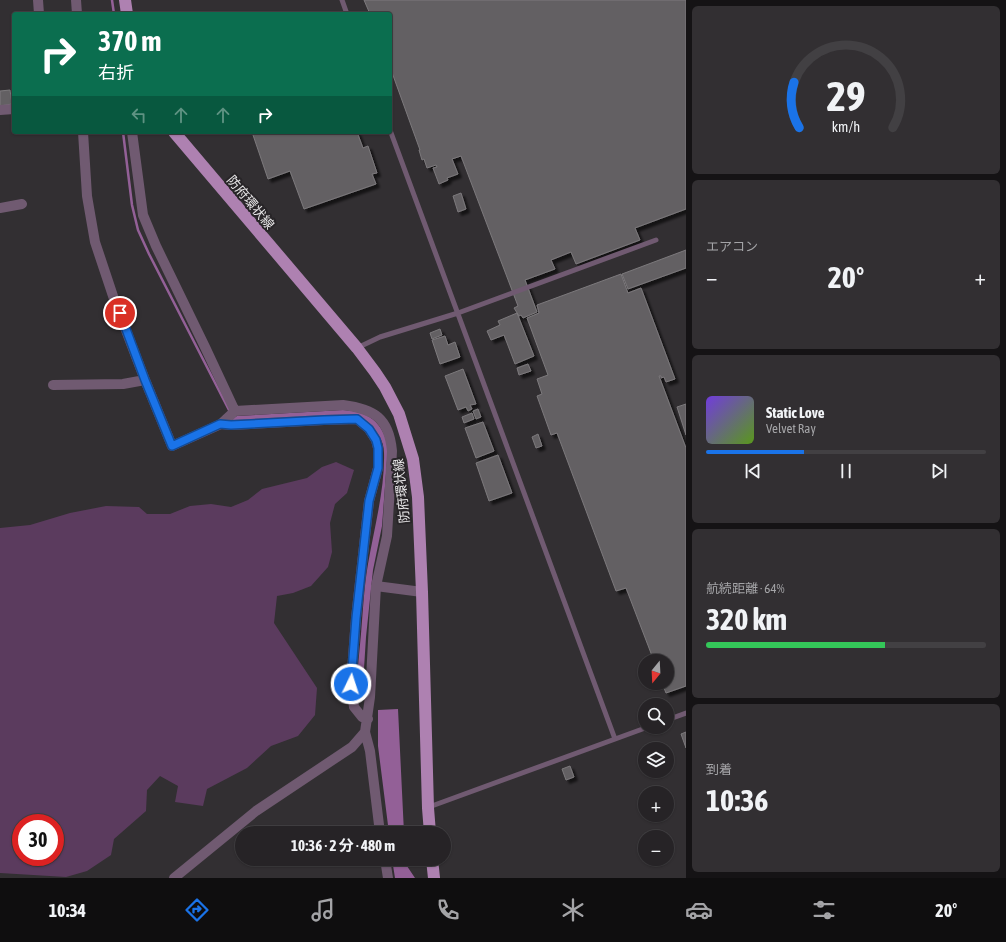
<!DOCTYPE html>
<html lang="ja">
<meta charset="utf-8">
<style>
:root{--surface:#262326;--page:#322f32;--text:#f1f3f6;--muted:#a4a4a7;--line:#424043;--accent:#1a73e8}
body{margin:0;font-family:"Asap Condensed","Noto Sans JP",sans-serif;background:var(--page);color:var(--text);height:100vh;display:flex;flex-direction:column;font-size:15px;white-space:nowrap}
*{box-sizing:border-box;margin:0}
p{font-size:13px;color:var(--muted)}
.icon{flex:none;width:22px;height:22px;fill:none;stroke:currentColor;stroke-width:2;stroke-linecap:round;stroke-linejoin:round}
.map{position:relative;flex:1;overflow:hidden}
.drawer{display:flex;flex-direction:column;gap:6px;padding:6px;background:#151315;width:320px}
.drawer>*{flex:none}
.top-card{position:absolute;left:12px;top:12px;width:380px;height:122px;border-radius:4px;box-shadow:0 1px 3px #0004,0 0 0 1px var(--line);background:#0b6e4f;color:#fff;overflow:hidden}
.needle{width:26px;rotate:198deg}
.tools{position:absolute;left:638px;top:654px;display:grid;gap:8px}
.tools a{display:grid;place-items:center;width:36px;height:36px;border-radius:50%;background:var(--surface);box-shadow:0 1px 3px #0004,0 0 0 1px var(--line);font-size:20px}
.speed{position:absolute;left:12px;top:814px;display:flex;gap:8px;font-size:20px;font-weight:700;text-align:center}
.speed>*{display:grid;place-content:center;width:52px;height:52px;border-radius:50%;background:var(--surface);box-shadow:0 1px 3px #0004,0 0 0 1px var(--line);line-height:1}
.speed .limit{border:6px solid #d22;background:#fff;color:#111}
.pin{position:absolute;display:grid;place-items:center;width:34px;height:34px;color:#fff;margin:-17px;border:2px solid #fff;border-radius:50%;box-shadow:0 1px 4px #0007}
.me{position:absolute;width:44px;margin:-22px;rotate:4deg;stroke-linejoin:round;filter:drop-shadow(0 0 3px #0008)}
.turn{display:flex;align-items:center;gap:14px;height:84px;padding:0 20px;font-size:18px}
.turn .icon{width:52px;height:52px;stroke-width:2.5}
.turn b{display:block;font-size:28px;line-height:34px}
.lanes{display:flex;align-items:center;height:38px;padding:0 20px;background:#0003;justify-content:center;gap:20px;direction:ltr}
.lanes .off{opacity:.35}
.big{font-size:30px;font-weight:700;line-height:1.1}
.drawer .tile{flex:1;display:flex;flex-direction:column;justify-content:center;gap:6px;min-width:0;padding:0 14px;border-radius:6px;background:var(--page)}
.drawer .dial{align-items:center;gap:0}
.dial svg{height:104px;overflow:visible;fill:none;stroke:var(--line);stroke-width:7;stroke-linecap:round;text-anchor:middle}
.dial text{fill:var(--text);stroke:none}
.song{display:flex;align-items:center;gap:12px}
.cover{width:48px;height:48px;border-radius:6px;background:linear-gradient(135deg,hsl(260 70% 55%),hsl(90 70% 35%))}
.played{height:4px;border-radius:2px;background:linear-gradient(90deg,var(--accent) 35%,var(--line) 35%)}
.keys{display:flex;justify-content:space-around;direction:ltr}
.heat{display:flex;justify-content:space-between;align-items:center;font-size:22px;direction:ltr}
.charge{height:6px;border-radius:3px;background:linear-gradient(90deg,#34c759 64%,var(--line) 0)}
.trip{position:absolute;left:235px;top:826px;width:216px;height:40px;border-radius:20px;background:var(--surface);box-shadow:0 1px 3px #0004,0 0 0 1px var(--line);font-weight:700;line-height:40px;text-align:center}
.tab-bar{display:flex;height:64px;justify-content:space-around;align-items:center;background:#0f0e0f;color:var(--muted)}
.tab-bar .icon{width:28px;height:28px}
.tab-bar .on{color:var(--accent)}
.tab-bar b{font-size:18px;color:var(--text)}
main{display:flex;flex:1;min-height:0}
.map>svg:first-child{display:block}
</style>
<main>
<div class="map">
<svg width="686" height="878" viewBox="0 0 686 878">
<defs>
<filter id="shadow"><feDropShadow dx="3.5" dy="3.5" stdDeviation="1" flood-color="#0009"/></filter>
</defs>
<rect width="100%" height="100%" fill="#322f32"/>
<path fill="#5b3b5e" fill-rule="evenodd" d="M336,462l18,8 -7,23 -12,11 -5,19 2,29 -4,15 -17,19 -18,7 -16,3 -3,27 43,65 -2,27 -17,21 -27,10 -24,22 -40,21 -4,17 -28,-4 3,-16 -18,-10 -13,14 -1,21 -32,28 -3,16 -24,16 -21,6 -66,-4v-345l30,-3 40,-12 36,-7 33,1 8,7h23l20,-8 21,-2 20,3 17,-7 14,-11 45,-11 15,-11zM21,823h34v34h-34z"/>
<path fill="#936097" d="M343,410c26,2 39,11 45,37l-6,79 -9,44 -7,67 -4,63 -5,1c-1,-22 2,-44 4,-67 2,-23 3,-47 7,-70 6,-35 17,-75 16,-111 0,-13 -7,-21 -15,-30l-135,-2 -2,-2 5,-3z
M398,709l6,124h-15l-11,-87v-36z
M392,859h13l2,7 8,12h-20z"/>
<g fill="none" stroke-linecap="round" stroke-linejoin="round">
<path stroke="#936097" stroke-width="2.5" d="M112,0l2,14
M123,132l9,73 6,25 11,24 81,158"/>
</g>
<path fill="#646164" stroke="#7c797c" filter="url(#shadow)" d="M364,0h322v209l-51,19 5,12 -64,24 -5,-12 -20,8 4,9 -30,11 12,32 -14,6 -2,-3 -2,1 -5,-8 4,-2 -57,-150 -9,3 6,15 -11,4 1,2 -9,4 -6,-16 4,-1 -1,-2 -9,3 -3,-9 -2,1 -3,-10h1l-30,-83v-53h-20z
M10,90l2,14 -12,2v-15z
M252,132h105l6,16 5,-2 9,27 -5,1 4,10 -72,25 -14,-38 -22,8z
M461,193l5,16 -8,3 -5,-16z
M686,250v18l-58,21 -6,-15z
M621,274l7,19 13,-5 34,91 -9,3 -2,-5 -3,1v-2h-2l27,72v238l-20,7 -4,-10h5v-22h-13l-28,-73 -10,3 -59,-158 -6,2 -14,-39 5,-2 -5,-15 11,-4 -21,-57 12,-5 -2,-8z
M517,313l17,43 -19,8 -11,-29 -13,5 -4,-9 13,-6 -2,-4z
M440,329l2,6 -10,4 -2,-6z
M445,336l3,9 7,-3 5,15 -20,7 -8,-24z
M528,364l3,7 -12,4 -2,-7z
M463,369l13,35 -6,1 2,4 -4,2 -2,-4 -8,3 -13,-34z
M686,404v31l-9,-28z
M478,409l3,8 -5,2 -3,-8z
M472,413l2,6 -10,4 -2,-6z
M483,422l11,29 -18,7 -11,-30z
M538,434l4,12 -6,2 -4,-11z
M498,455l14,38 -23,8 -13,-38z
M686,732v16l-5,-14z
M570,766l4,11 -8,3 -4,-11z"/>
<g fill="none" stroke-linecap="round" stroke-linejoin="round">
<path stroke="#705a71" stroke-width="5" d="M342,0l5,14
M390,130l225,609
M357,348l23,-11 78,-24 198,-73
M667,720l19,-7
M429,807l219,-80"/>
<path stroke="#705a71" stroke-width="10" d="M38,0l1,14
M76,0l1,14
M0,110l14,-1
M83,132l4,64 8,46 19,57 31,81 27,66 49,-22 14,-13 108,-6c31,4 46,13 49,46l-5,85 -11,50 -6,111 -5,35 -13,15 -96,64 -82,67
M132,132l11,83 13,31 49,101 30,64
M0,208l22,-4
M53,385l70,-1 22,-4
M221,424l10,1 93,-5 33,-1 12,10 7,11 2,8v20l-9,33 -13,117 -5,66 3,23 8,10 6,2
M376,586l46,6
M365,732l5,19 10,82
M385,859l3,19"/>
<path stroke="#ae81b1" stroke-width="12" d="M125,0l2,14
M174,132l183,216 18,24 10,15 14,27 14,45 5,38 4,95 6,216 2,25
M432,859l2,19"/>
</g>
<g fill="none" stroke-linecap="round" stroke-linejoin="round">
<defs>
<path id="route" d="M120,313l25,67 27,66 48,-22 11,1 93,-5 33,-1 12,10 7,11 2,8v20l-9,33 -13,117 -5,66"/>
</defs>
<use href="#route" stroke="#114b97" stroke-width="10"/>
<use href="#route" stroke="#1a73e8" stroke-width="7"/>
</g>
<g text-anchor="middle" stroke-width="4" stroke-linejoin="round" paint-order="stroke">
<g font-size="13" fill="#eae9ea" stroke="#282528">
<text transform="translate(251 202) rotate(50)" y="5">防府環状線</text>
<text transform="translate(401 491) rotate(-96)" y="5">防府環状線</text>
</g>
</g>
</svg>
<div class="tools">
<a><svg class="needle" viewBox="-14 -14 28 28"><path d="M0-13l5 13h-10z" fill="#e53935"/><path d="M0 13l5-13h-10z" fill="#a4a4a7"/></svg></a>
<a><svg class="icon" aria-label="search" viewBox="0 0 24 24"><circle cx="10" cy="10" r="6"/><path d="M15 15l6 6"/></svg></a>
<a><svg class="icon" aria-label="layers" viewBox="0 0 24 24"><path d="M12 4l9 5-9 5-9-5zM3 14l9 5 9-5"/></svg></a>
<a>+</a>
<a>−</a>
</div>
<div class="speed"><div class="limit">30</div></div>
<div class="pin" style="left:120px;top:313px;background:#d93025"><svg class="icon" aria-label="arrive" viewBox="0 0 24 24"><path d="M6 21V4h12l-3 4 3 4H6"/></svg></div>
<svg class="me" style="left:351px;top:684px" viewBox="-20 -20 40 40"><circle r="17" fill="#1a73e8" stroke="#fff" stroke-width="3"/><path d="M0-11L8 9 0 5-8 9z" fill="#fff"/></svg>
<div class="trip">10:36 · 2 分 · 480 m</div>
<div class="top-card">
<div class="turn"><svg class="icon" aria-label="right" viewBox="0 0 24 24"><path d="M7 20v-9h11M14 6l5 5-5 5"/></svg><div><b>370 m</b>右折</div></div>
<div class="lanes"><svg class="icon off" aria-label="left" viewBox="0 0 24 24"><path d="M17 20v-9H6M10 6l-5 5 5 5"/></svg><svg class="icon off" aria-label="ahead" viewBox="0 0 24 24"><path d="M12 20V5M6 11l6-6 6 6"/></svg><svg class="icon off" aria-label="ahead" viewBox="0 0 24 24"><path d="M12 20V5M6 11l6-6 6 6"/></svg><svg class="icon" aria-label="right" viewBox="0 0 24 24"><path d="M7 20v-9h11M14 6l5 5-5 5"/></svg></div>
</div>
</div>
<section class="drawer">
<div class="tile dial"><svg viewBox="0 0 100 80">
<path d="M14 69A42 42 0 1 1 86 69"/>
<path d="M14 69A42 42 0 0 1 10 34" stroke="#1a73e8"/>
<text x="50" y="56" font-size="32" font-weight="700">29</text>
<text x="50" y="72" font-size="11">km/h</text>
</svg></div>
<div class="tile"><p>エアコン</p>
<div class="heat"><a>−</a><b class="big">20°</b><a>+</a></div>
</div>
<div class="tile">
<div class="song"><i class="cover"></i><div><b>Static Love</b><p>Velvet Ray</p></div></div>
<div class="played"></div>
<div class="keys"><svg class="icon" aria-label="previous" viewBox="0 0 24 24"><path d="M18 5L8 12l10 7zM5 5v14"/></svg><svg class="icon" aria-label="pause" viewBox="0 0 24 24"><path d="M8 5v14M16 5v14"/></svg><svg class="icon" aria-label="next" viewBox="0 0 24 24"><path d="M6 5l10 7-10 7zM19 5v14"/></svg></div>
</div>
<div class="tile"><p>航続距離 · 64%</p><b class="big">320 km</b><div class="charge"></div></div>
<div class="tile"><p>到着</p><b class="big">10:36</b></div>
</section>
</main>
<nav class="tab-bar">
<b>10:34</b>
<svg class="icon on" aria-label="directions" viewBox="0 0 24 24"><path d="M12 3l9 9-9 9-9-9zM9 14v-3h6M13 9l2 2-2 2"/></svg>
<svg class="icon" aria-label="music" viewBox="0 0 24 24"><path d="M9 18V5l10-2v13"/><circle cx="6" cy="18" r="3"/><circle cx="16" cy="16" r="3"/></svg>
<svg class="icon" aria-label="phone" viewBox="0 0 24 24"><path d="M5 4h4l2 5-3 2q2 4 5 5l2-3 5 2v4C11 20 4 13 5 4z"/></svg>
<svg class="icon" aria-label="climate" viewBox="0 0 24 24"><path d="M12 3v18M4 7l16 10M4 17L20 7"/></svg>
<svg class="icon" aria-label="car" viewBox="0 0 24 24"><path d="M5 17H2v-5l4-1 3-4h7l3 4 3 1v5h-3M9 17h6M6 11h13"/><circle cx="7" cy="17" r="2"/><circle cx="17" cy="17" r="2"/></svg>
<svg class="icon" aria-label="filters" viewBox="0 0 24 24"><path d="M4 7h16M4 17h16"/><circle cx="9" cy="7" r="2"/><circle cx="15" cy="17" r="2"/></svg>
<b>20°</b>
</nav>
